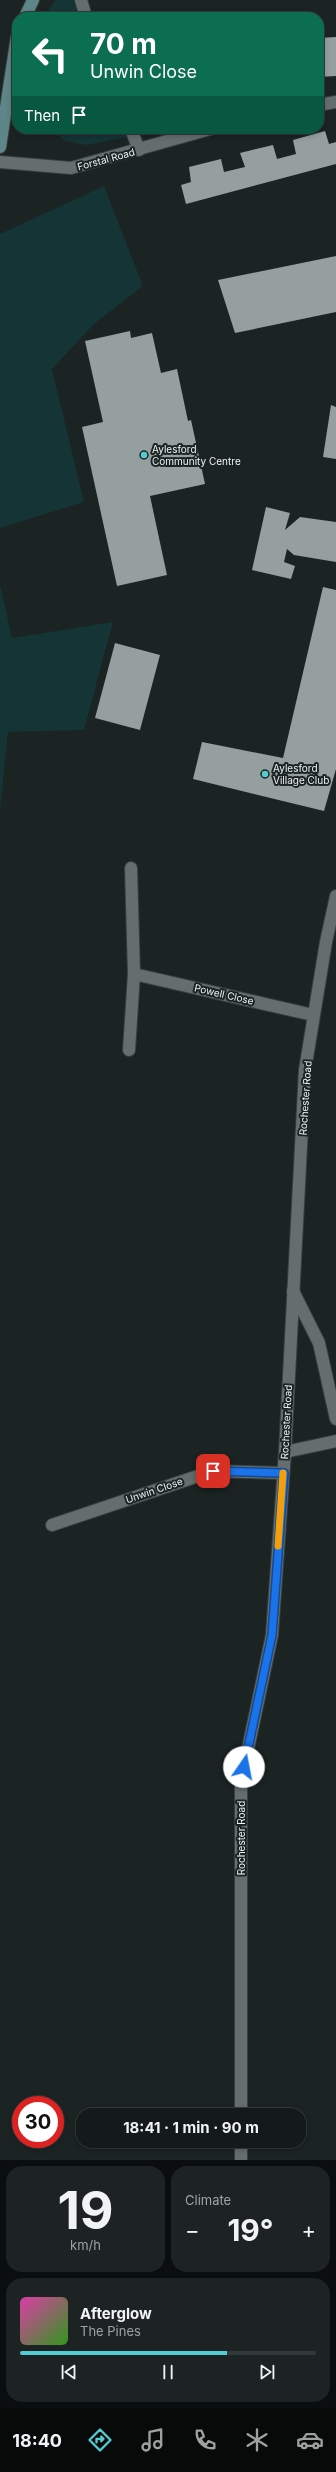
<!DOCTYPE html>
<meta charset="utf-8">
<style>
:root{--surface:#141a1a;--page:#1d2323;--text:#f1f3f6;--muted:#9da1a2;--line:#333839;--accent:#51ccd1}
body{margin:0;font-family:Inter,sans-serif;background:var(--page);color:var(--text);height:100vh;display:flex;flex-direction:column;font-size:15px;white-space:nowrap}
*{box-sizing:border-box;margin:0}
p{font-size:13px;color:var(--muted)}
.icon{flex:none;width:22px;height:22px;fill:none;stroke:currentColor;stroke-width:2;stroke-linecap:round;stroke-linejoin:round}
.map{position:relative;height:2160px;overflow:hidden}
.side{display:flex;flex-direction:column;gap:6px;padding:6px;background:#0b0e0e;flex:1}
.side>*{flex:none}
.hud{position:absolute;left:12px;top:12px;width:312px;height:122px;border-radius:16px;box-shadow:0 2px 6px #0003,0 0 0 1px var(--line);background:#0b6e4f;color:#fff;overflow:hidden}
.speed{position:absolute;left:12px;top:2096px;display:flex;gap:8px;font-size:20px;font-weight:700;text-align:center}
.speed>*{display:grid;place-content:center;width:52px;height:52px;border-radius:50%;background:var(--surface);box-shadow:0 2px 6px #0003,0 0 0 1px var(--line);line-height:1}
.speed .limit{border:6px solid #d22;background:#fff;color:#111}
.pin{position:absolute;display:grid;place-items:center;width:34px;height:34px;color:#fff;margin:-17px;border-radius:8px;box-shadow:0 2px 6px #0006}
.me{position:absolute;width:44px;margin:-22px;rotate:12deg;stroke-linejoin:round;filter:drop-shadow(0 0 3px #0008)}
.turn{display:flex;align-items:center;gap:14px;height:84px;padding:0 12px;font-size:18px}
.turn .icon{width:52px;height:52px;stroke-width:2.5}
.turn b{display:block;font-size:28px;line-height:34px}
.then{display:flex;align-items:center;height:38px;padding:0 12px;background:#0003;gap:8px;font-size:15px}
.big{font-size:30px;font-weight:700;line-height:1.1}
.side .tile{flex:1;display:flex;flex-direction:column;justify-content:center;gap:6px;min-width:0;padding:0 14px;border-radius:16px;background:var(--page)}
.side .dial{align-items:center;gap:0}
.dial b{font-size:52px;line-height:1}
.song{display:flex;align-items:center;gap:12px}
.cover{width:48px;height:48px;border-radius:6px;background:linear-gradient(135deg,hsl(320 70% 55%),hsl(110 70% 35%))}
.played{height:4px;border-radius:2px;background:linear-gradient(90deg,var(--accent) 70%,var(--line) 70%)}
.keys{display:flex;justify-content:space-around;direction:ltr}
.heat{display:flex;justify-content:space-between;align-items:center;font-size:22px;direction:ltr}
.side .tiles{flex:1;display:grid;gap:6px;grid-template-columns:1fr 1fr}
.tile:last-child{grid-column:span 2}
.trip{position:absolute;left:76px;top:2108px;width:230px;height:40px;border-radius:16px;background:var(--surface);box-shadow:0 2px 6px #0003,0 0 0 1px var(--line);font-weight:700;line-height:40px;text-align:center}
.tab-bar{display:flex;height:64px;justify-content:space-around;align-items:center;background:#080a0a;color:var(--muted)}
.tab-bar .icon{width:28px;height:28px}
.tab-bar .selected{color:var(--accent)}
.tab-bar b{font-size:18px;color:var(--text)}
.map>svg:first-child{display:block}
</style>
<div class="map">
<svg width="336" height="2160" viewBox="0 0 336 2160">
<rect width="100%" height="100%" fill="#1b2323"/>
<path fill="#143435" d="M55,0h26l5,17h-42z
M51,129h80l2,7 -47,9 -21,-4z
M104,186l39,100 -49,38 -42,45 32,133 -84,26v-294z
M0,584l12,54 101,-16 -29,108 -76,2 -8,80z"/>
<path fill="#959f9f" d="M336,37v39l-17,1v-39z
M325,131l4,13 7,-2v22l-150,40 -5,-19 10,-3 -2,-15 32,-8 3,13 21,-5 -5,-14 33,-8 4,14 19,-5 -3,-14z
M336,256v56l-101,21 -17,-53z
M130,331l1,7 21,-5 9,40 16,-4 11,52 3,-1 14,64 -55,12 17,79 -50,11 -35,-159 21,-5 -18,-81z
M331,405l5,2v52l-13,-2z
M266,507l24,6 -5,17 15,-13 36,5v40l-42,-7 -7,-6 -3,13 11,4 -4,13 -39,-9z
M323,587l13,3v179l-12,42 -131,-32 9,-37 81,16z
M115,643l45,12 -20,75 -45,-12z"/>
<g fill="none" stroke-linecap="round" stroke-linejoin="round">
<defs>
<path id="lane" d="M81,0l5,17
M131,129l8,21
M293,1291l26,52 17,76"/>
<path id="street" d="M319,105l17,-3
M0,162l71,6 139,-39
M131,868l3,106 179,41
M129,1050l5,-76
M285,1452l51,-11
M52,1525l161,-54 70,2
M241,2115v-333l31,-147 13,-183 20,-382 21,-128 10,-46
M241,2141v19"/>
<path id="secondary" d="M25,17l8,-17
M0,147l17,-111"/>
</defs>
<use href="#lane" stroke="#393f3f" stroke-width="14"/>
<use href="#street" stroke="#393f3f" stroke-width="14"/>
<use href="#secondary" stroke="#393f3f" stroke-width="14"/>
<use href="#lane" stroke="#656e6e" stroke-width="12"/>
<use href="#street" stroke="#656e6e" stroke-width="12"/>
<use href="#secondary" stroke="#5e8587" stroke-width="12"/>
</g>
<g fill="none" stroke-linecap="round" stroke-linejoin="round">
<defs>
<path id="route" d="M213,1471l71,2 -12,162 -28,132"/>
</defs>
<use href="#route" stroke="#114b97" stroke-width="10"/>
<use href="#route" stroke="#1a73e8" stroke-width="7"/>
<path stroke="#f59e0b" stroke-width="7" d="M278,1546l5,-73"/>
</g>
<g fill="#51ccd1" stroke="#1b2323" stroke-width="1.5">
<circle cx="144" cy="455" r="4"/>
<circle cx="265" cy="774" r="4"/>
</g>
<g text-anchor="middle" stroke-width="4" stroke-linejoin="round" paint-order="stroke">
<g font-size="10" fill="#eef3f3" stroke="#1b2323">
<text transform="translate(106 159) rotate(-15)" y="4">Forstal Road</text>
<text transform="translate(224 994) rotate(13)" y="4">Powell Close</text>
<text transform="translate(305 1098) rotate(-86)" y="4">Rochester Road</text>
<text transform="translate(286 1422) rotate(-87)" y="4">Rochester Road</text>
<text transform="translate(154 1490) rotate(-19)" y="4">Unwin Close</text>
<text transform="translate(241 1838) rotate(-90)" y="4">Rochester Road</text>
</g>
<g font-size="10" fill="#eef3f3" stroke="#1b2323" text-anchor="start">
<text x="152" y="453">Aylesford<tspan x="152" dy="12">Community Centre</tspan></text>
<text x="273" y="772">Aylesford<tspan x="273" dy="12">Village Club</tspan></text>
</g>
</g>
</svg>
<div class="speed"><div class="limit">30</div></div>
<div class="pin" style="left:213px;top:1471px;background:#d93025"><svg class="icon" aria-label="arrive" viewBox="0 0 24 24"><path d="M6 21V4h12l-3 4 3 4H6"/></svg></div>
<svg class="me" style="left:244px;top:1767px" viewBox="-20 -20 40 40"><circle r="19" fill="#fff"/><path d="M0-13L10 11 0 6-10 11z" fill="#1a73e8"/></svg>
<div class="trip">18:41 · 1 min · 90 m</div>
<div class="hud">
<div class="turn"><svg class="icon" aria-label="left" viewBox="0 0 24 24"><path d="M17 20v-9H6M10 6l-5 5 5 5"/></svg><div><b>70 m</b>Unwin Close</div></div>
<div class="then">Then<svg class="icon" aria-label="arrive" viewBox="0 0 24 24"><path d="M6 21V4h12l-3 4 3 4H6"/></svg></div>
</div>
</div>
<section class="side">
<div class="tiles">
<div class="tile dial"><b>19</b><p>km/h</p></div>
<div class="tile"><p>Climate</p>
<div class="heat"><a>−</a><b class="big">19°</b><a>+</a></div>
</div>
<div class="tile">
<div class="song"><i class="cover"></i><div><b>Afterglow</b><p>The Pines</p></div></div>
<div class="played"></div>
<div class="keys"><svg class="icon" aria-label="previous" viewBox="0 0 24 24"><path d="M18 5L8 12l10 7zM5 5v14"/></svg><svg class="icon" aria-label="pause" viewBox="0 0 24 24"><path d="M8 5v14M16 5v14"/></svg><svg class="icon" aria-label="next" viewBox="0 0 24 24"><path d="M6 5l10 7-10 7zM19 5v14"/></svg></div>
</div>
</div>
</section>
<nav class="tab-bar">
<b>18:40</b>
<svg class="icon selected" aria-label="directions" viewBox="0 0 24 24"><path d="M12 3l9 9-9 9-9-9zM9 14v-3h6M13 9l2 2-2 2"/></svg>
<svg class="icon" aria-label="music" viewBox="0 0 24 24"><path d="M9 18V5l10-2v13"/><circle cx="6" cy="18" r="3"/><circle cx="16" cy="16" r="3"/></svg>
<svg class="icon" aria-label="phone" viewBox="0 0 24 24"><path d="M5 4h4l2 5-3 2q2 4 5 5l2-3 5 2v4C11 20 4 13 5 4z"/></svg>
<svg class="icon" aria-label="climate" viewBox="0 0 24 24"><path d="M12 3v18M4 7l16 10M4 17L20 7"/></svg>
<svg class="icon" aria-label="car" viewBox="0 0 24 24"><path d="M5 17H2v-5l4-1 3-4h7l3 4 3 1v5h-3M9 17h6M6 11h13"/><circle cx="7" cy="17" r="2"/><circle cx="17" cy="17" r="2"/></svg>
</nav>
